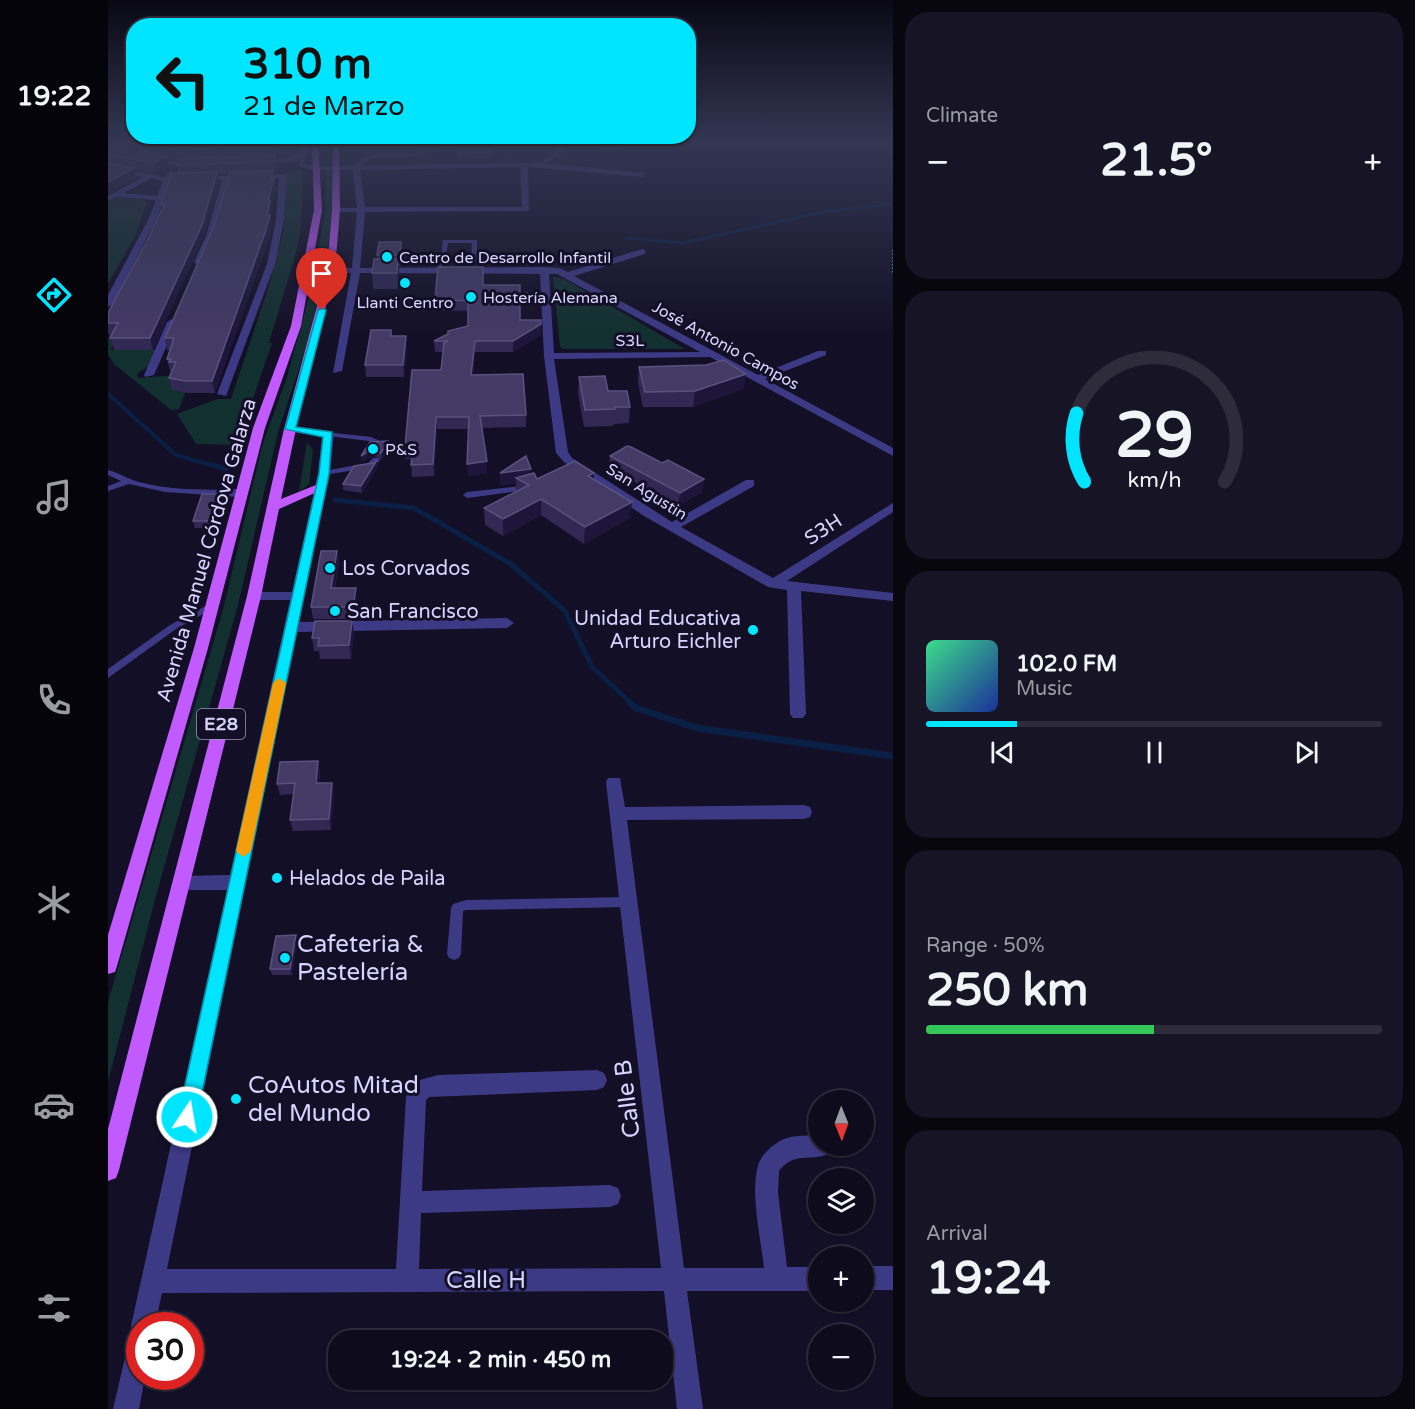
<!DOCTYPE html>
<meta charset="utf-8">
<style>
:root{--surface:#0e0b1c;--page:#171425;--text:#f1f3f6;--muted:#9b9ba3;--line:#2e2b3b;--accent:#00e5ff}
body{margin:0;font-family:"Varela Round",sans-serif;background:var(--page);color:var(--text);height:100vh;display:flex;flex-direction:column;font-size:22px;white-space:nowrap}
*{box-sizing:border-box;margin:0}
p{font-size:20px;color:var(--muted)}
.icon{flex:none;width:33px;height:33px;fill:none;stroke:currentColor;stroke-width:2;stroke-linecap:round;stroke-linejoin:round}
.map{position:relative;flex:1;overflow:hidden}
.panel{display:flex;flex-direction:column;gap:12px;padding:12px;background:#08060f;width:522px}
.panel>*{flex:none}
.banner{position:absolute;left:18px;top:18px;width:570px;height:126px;border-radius:24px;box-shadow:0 2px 4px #0004,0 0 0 2px var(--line);background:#00e5ff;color:#111;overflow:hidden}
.needle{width:39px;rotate:179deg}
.buttons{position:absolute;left:700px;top:1090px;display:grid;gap:12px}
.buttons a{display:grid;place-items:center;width:66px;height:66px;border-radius:50%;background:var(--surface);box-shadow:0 2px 4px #0004,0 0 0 2px var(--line);font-size:30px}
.speed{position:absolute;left:18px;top:1312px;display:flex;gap:12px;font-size:30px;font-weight:700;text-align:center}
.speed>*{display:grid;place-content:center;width:78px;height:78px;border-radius:50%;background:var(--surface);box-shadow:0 2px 4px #0004,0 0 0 2px var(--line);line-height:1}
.speed .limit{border:9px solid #d22;background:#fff;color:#111}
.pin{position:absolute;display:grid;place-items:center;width:51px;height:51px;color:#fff;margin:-62px -26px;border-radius:50% 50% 50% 0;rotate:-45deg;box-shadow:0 0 6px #0007}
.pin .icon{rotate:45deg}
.me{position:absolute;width:66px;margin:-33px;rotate:12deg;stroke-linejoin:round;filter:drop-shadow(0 0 4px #0008)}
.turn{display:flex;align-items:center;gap:21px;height:126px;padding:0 18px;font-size:27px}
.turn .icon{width:78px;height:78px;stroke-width:2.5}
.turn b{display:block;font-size:42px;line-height:51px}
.big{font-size:45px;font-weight:800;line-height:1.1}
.panel .widget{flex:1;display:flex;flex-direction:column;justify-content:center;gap:9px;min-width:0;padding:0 21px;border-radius:24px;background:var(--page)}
.panel .dial{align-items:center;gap:0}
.dial svg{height:156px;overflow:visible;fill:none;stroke:var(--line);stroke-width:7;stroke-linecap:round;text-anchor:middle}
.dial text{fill:var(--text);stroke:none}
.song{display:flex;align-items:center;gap:18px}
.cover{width:72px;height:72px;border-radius:9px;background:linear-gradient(135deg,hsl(150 70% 55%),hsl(230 70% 35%))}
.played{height:6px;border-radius:3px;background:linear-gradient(90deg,var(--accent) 20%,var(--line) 20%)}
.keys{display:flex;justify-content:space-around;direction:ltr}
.heat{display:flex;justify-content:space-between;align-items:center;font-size:33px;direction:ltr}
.charge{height:9px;border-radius:4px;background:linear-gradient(90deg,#34c759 50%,var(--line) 0)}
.trip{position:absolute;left:220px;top:1330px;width:345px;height:60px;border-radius:24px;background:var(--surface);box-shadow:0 2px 4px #0004,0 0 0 2px var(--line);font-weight:800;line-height:60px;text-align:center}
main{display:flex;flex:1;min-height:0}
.tab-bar{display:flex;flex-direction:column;width:108px;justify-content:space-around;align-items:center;background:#06040b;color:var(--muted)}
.tab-bar .icon{width:42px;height:42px}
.tab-bar .active{color:var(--accent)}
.tab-bar b{font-size:27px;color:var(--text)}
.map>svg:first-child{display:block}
</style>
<main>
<nav class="tab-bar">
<b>19:22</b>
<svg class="icon active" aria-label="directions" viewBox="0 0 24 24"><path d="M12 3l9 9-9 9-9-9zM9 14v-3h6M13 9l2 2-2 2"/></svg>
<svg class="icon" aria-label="music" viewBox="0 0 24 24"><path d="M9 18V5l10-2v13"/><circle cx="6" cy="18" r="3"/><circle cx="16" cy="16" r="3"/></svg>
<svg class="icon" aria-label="phone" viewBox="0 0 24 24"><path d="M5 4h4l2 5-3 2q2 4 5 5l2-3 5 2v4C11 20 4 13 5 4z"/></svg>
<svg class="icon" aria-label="climate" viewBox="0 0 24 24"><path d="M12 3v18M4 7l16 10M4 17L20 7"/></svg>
<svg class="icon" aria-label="car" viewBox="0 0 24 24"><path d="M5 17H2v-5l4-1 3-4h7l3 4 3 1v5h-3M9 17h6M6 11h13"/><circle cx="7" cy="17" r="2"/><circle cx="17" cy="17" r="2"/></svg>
<svg class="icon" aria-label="filters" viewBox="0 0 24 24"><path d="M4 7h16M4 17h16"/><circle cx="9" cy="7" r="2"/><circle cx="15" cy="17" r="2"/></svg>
</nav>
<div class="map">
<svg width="785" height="1409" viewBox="0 0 785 1409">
<rect width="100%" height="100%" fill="#130f26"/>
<path fill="#12302f" d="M217,169h9l-1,41 -8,58h-11l12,-58z
M195,171l-2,56 -5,26 -27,90h3l-35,102 -41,-1 -19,-30 40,-15h14l36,-107 17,-62 2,-58z
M8,198l24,1 7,3 -11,32 -28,50v-82z
M208,272h8l-15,67 -31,93 -40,173 -82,291 -48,186v-80l116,-396 38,-160 25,-69z
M445,276l13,4 119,69h-122l-3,-2z
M0,336l1,3 6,-1 -4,12h45l-6,15 -13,9 1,4 54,-4 -13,35 -8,1 -57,-46 -6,-10z
M199,442l6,8 -4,34 -10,8z"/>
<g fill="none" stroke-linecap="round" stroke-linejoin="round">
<path stroke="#0a1f44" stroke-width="3" d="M518,238l57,5 140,-31 70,-8"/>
<path stroke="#0a1f44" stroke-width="4" d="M0,394l68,61 42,12"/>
<path stroke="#0a1f44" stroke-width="5" d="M104,465l14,4
M227,500l79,8 97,56 54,47 27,56 40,37"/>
<path stroke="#0a1f44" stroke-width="7" d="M522,703l6,5 61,20 196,28"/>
<path stroke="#2fb8b0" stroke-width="2" stroke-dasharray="1.5 2" stroke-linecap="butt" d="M785,250v23
M408,293h17
M313,309h11l2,-11h6"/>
<path fill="#3d3a85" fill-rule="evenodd" d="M299,141h4l3,5 21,2c-22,18 -57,-2 -77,20l-5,-1c21,-24 51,-4 74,-18l-17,-1z
M484,141l14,6 31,-1 2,1 -34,3 -15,-6 -25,3 2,3 -28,17 -2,-3 24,-15 -5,-2 -122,-1 -2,-1 2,-1 138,1z
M335,240h34v21l-3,2 -3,-2 1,-18h-24l-4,26 -5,1z
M217,432l46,5 11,5 -4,2 -9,-3 -41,-5h-3z
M265,458h6l1,2 -6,7 -50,8 -4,-2 4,-2 44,-8z
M0,470c11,3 20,9 31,12 28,8 58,7 86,8l4,3 -4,3 -60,-4 -36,-8 -21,7v-5l13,-5 -13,-6z
M422,485h3v4l-66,9 -4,-3 4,-3z
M105,602l5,3 -2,2 -40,22 -68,49v-9l62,-44z
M521,897l4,1 2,4 -2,4 -4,1 -163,3 -3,1 -2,43 -2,4 -5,2 -5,-2 -2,-4 4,-46 2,-4 13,-4z"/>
<path fill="#3d3a85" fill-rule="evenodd" d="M195,141h6l-3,15 -3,2 3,6 10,2 223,-3 106,10 -3,4 -114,-10 1,44 -164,1 -5,56 184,-1 15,1 9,4 74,-23 3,1v4l-71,22 184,99 60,-24h8v4l-61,24 128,69v8l-183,-99 -156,2 14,93 4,6 100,64 74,-42h8v6l-73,41 92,51 120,-75v9l-106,69 106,12v8l-92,-10 5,123 -3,4h-10l-3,-4 -3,-124 -19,-3 -124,-71 -80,-54 -8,-9 -12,-97 -4,-82 -180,-1 -18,98 -9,2 18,-100h-43l-4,-3 4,-3 44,1 5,-56h-21l-4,-2 4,-2h21l-4,-38h-37l-16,-3 -1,-5 -42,1 -4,-2 38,-3 -3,-4h11zM412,167l2,40h-157l-5,-37zM441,274h8l143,78 -146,1z
M139,152l-3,4 -48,2 -4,-2 4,-2z
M42,156l27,6 20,-1 4,2 -24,3 -30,-6z
M0,166l57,11 5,-7 4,2 -2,5 111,-3 4,2 -3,44 -9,44 -49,132 -9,-2 50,-130 9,-44 3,-42 -49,2c-5,18 -17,76 -32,85l-4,-3 12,-26 16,-56 -52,1 -14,39 -43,84 -5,3v-12l40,-75 8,-20 -39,-3 -9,4v-5l35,-19 -35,-7zM43,178l12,3 -6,15 -33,-3z
M64,319l5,3 -23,53 -9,2 -1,-2 23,-53z
M182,426l38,5 6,3 -4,39 -31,149 208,-4 7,5 -7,5 -210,4 -130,637h229l10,-172 10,-16 22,-6 159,-5 7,3 3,7 -3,7 -7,3 -168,7 -3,3 -4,91 188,-6 8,3 3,8 -3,8 -8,3 -189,6 -2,56 242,-1 -55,-486 2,-4h12l5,29 179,-2 6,2 2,5 -2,5 -6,2 -177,1 57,448h80c-3,-29 -14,-74 -6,-102 3,-12 17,-24 29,-28 9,-3 22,-2 32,-3v11h13l-3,8c-21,8 -34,-3 -50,17l-1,22 9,74h32v24h-132l16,118h-26l-13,-118 -502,2 -7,33h-15v51h5l-6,32h-26l15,-64 3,-9 4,-1 -4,-9 96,-436h-45l-6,-2 -3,-5 3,-5 6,-2 48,-1 60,-275h-36l-7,-4 7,-4h38l26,-119 4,-36 -36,-6 -2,-2z
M117,489h16l6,4 -6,4 -20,-1 -2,-3z
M756,1266h29v24h-29z"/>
<path fill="#c25bff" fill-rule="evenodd" d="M204,141h6l4,69 -21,116 -36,102 -57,220 -91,318 -2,6 -7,2v-39l86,-287 59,-220 38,-102 23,-116z
M225,141h6l1,69 -5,59 -39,160 -15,70 35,-14 4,-1 6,4 -47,21 -18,87 -142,574 -3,8 -8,3v-52l139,-533 37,-167 43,-160 5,-59z"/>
</g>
<path fill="#312854" d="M1,141h109l-4,17 11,-1 -2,-9 56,-7 -2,15h-2l1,10 -1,6h-2l3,16 -5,18 1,6 -2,6 2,7 -4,16 -53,152h-27l-16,-3 -3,-12 2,-7h-1l-3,-12 4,-9h-4l-2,-12 49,-112 16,-53 -13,1 2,8 -15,53 -51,115h-39l-4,-12 2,-3h-3l-1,-3v-19l40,-74 14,-31 -1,-4 17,-31 -2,-8 2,-5 -11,-3 2,10 -13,6 -22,-4 2,9 -28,15v-50l2,1z
M349,141h34v1h-34z
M350,144h33l1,13 -33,2z
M294,252l-2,14h-1v9l-1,14h-25l-1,-16 5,-14v-4z
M375,285l37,35 21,15 -28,17h-38l-2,23 53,40v12l-44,1 5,33v12l-19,3 1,-47h-32l-3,47 -22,1 -1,-18h-6v-12l36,-77 2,-18h-8l-1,-11 34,-15v-15l-33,-1v-11z
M284,336l15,12 -3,29h-38l-1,-12z
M531,367l107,7 -3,15 -50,18h-50l-5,-24z
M471,377l29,14 22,16 -1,16 -15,1 -1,2 -29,1 -6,-34z
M280,441l1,7 -7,11 -9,-3 -12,6v-6z
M502,456l52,7 42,16 -2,13 -24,14 -69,-38z
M269,460l1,6 -16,27 -19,-3v-6z
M392,473l31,1 6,5 57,-6v6l36,39 -46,26 -43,-29 -38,21 -18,-11 -1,-17 32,-16v-9l-16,2z
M112,500l-8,28h-17l-2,-7z
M229,551l2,11 -4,26 22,12 -2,19h-42l-2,-12z
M244,621l2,13 -3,25h-31l-1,-8h-5l-2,-13z
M210,761l2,11 -1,11 15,11 -3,36 -38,1 -3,-11 3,-26 -13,1 -3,-11z
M189,941l-5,34h-20l-2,-6z"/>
<path fill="#1d163a" d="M106,141h4l-5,17 -1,-9z
M168,141h3l-2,15 -1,-9z
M167,156l1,10 -1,6 -1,-10z
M59,157l2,10 -13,6 -3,-10z
M26,168l2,10 -28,15v-11z
M165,171l3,17 -5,18 1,6 -2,6 2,7 -4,16 -53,152 -3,-12 55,-166z
M109,172l2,10 -15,53 -51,115 -3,-12z
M293,242l1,10 -2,14v-11z
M290,259l1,16 -1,14 -1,-16z
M433,324v11l-28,17v-11z
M298,336l1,12 -3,29 -1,-12z
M367,341v11l-3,34 -1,-11z
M638,374l-3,15 -50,18 2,-16z
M328,417l1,12 -3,47 -1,-12z
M280,441l1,7 -7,11 -1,-6z
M264,449l1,7 -12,6v-6z
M269,460l1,6 -16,27 -1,-7z
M379,461v12l-19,3 -1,-12z
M423,469v13l-15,-4v5l-16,2v-12z
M486,473l-1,16 -5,-13z
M596,479l-2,13 -24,14 2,-13z
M110,494l2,6 -8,28 -2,-7z
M433,499v16l-38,21v-17z
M524,502l-2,16 -46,26 1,-17z
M229,551l2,11 -6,38 -2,-12z
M248,588l1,12 -2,19 -2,-12z
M244,621l2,13 -3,25 -2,-14z
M210,761l2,11 -2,22 -2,-11z
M224,783l2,11 -3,36 -2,-11z
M188,935l1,6 -5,34 -2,-6z"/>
<path fill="#433a66" stroke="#5a527e" stroke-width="1.5" d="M27,141h79l-2,8 -37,1z
M116,141h52v6l-53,1z
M0,143l59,14 -14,6 -45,-8z
M350,144h33l1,8 -33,2z
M167,156l-1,6 -98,3 3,-7z
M0,163l26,5 -26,14z
M165,171l-2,8 3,-1 -6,23h2l-3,14h3l-4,15 -54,151h-27l-16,-3 7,-16h-7l2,-3h-4l7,-21h-9l49,-112 16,-54z
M109,172l-15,53 -52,113h-40l8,-15h-10v-10l40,-74 16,-35h-3l11,-31z
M271,242h22l-1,13h-23z
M266,259h24l-1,14h-25z
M330,267h45v18h37v35h21v4l-28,17h-38l-4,34 52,-1 3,41 -46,1 7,45 -20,3 2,-47h-33l-3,47 -22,1 2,-18h-8l7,-77h29l3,-27 4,-2h-14l14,-7v-3l20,-5v-25l-33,-2z
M263,330h20v6h15l-3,29h-38z
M616,360l22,14 -51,17 -50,1 -6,-25 67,-2z
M497,376l3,15h19l3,16h-15v2l-30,1 -6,-33z
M280,441l-7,12 -9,-4 -11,7 9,-14z
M519,446l4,1 31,16 6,-3 36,19 -24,14 -70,-37z
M418,456l5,13 -31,4z
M269,460l-16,26 -18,-2 11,-18 20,-3z
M467,461l19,12 -6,3 44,26 -47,25 -44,-28 -38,20 -19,-11 45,-23 -13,-7 18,-5 3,6z
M94,494h16l-8,27h-17z
M213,551h16l-6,37h25l-3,19h-42z
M207,621h37l-3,24 -31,1 1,-8h-7z
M210,761l-2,22h16l-3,36 -39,1 5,-37 -18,1 3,-22z
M188,935l-6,34h-20l6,-33z"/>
<linearGradient id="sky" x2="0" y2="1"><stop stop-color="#0a0815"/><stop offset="0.42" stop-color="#333752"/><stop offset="1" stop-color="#333752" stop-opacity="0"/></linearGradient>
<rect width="785" height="338" fill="url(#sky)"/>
<path fill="#00e5ff" stroke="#0095a6" stroke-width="1.5" d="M214,308l4,2 -30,117 36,5 -3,42 -132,643 -3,7 -7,3 -7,-3 -2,-7 141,-643 4,-37 -38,-8 33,-119z"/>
<path fill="#f59e0b" d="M171,678l7,5 -35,168 -8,6 -7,-6 37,-168z"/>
<g fill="#00e5ff" stroke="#130f26" stroke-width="2">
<circle cx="279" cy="257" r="6"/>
<circle cx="297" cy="283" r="6"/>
<circle cx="363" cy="297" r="6"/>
<circle cx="265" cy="449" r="6"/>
<circle cx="222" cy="568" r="6"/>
<circle cx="227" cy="611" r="6"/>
<circle cx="645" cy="630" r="6"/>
<circle cx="169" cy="878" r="6"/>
<circle cx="177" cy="958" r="6"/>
<circle cx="128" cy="1099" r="6"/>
</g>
<g text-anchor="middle" stroke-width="6" stroke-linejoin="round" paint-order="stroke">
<g font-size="16" fill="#d9d4ff" stroke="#130f26" text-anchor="start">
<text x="291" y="263">Centro de Desarrollo Infantil</text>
<text x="375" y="303">Hostería Alemana</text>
<text x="297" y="308" text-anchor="middle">Llanti Centro</text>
<text x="277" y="455">P&amp;S</text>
</g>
<g font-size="16" fill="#d9d4ff" stroke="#130f26">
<text x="522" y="346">S3L</text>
<text transform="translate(618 345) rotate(29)" y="6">José Antonio Campos</text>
<text transform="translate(539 491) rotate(32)" y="6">San Agustin</text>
</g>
<rect fill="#130f26" stroke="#9e99be" stroke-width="1.5" x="89" y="709" width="48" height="30" rx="4.5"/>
<g font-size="18" font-weight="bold" fill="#d9d4ff">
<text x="113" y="730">E28</text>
</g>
<g font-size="20" fill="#d9d4ff" stroke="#130f26">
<text transform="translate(715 529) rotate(-33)" y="7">S3H</text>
<text transform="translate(98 550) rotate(-74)" y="7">Avenida Manuel Córdova Galarza</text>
</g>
<g font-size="20" fill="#d9d4ff" stroke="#130f26" text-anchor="start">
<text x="234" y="575">Los Corvados</text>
<text x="239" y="618">San Francisco</text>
<text x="633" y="625" text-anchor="end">Unidad Educativa<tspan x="633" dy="23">Arturo Eichler</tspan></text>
<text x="181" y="885">Helados de Paila</text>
</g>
<g font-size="24" fill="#d9d4ff" stroke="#130f26" text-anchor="start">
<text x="189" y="952">Cafeteria &amp;<tspan x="189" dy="28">Pastelería</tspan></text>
<text x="140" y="1093">CoAutos Mitad<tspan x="140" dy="28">del Mundo</tspan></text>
</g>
<g font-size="24" fill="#d9d4ff" stroke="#130f26">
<text transform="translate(519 1099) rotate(-97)" y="8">Calle B</text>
<text x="378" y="1288">Calle H</text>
</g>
</g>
</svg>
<div class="buttons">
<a><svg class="needle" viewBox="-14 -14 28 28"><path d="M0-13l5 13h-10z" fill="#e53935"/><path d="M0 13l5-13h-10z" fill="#9b9ba3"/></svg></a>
<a><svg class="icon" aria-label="layers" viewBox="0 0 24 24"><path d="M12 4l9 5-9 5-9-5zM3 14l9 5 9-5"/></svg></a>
<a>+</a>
<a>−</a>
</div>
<div class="speed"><div class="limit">30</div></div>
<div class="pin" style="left:214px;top:310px;background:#d93025"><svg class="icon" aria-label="arrive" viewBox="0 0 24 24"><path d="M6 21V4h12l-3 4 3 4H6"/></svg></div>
<svg class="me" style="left:79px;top:1117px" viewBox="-20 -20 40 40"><circle r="17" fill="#00e5ff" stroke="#fff" stroke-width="3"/><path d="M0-11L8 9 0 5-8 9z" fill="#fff"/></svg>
<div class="trip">19:24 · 2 min · 450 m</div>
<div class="banner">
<div class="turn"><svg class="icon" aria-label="left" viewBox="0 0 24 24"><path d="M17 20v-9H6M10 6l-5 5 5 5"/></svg><div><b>310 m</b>21 de Marzo</div></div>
</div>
</div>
<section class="panel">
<div class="widget"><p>Climate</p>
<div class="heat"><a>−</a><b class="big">21.5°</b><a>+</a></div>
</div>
<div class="widget dial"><svg viewBox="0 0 100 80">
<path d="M14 69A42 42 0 1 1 86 69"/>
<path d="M14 69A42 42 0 0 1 10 34" stroke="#00e5ff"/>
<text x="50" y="56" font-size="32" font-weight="700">29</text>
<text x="50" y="72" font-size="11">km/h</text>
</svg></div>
<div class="widget">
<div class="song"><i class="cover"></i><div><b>102.0 FM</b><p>Music</p></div></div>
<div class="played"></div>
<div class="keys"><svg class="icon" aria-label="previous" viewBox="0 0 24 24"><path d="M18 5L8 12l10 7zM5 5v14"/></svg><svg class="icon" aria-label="pause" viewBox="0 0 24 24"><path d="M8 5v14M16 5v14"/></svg><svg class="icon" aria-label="next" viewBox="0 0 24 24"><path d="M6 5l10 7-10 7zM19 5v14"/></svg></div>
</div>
<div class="widget"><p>Range · 50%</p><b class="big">250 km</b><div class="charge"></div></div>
<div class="widget"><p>Arrival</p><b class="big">19:24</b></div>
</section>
</main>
